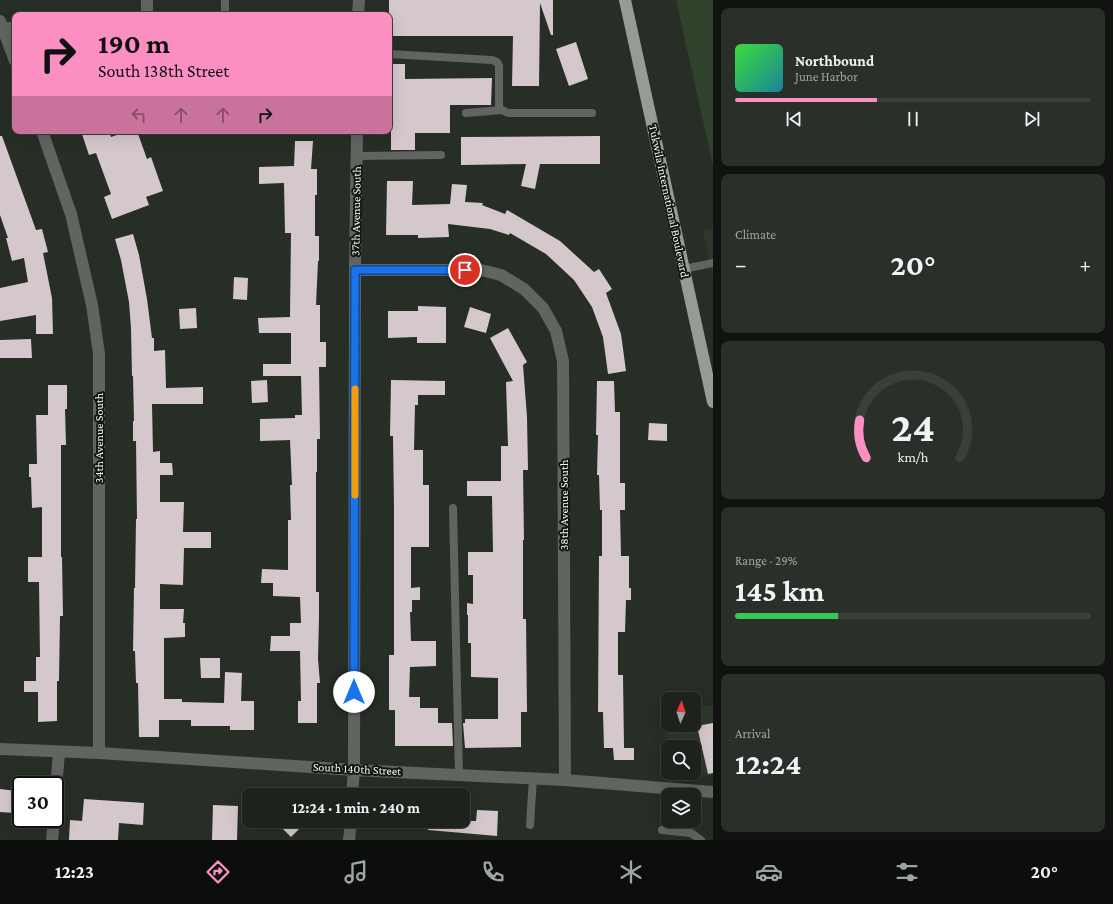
<!DOCTYPE html>
<meta charset="utf-8">
<style>
:root{--surface:#1d221c;--page:#2a2f29;--text:#f1f3f6;--muted:#a0a4a3;--line:#3b3f3b;--accent:#fc8fc2}
body{margin:0;font-family:"Crimson Pro",serif;background:var(--page);color:var(--text);height:100vh;display:flex;flex-direction:column;font-size:15px;white-space:nowrap}
*{box-sizing:border-box;margin:0}
p{font-size:13px;color:var(--muted)}
.icon{flex:none;width:22px;height:22px;fill:none;stroke:currentColor;stroke-width:2;stroke-linecap:round;stroke-linejoin:round}
.map{position:relative;flex:1;overflow:hidden}
.panel{display:flex;flex-direction:column;gap:8px;padding:8px;background:#10130f;width:400px}
.panel>*{flex:none}
.hud{position:absolute;left:12px;top:12px;width:380px;height:122px;border-radius:8px;box-shadow:0 4px 16px #0002,0 0 0 1px var(--line);background:#fc8fc2;color:#111;overflow:hidden}
.needle{width:26px;rotate:3deg}
.buttons{position:absolute;left:661px;top:692px;display:grid;gap:8px}
.buttons a{display:grid;place-items:center;width:40px;height:40px;border-radius:8px;background:var(--surface);box-shadow:0 4px 16px #0002,0 0 0 1px var(--line);font-size:20px}
.speed{position:absolute;left:12px;top:776px;display:flex;gap:8px;font-size:20px;font-weight:700;text-align:center}
.speed>*{display:grid;place-content:center;width:52px;height:52px;border-radius:50%;background:var(--surface);box-shadow:0 4px 16px #0002,0 0 0 1px var(--line);line-height:1}
.speed .limit{border:2px solid #111;border-radius:6px;background:#fff;color:#111}
.pin{position:absolute;display:grid;place-items:center;width:34px;height:34px;color:#fff;margin:-17px;border:2px solid #fff;border-radius:50%;box-shadow:0 1px 4px #0007}
.me{position:absolute;width:44px;margin:-22px;rotate:0deg;stroke-linejoin:round;filter:drop-shadow(0 0 3px #0008)}
.turn{display:flex;align-items:center;gap:14px;height:84px;padding:0 20px;font-size:18px}
.turn .icon{width:52px;height:52px;stroke-width:2.5}
.turn b{display:block;font-size:28px;line-height:34px}
.lanes{display:flex;align-items:center;height:38px;padding:0 20px;background:#0003;justify-content:center;gap:20px;direction:ltr}
.lanes .off{opacity:.35}
.big{font-size:30px;font-weight:700;line-height:1.1}
.panel .card{flex:1;display:flex;flex-direction:column;justify-content:center;gap:6px;min-width:0;padding:0 14px;border-radius:8px;background:var(--page)}
.panel .dial{align-items:center;gap:0}
.dial svg{height:104px;overflow:visible;fill:none;stroke:var(--line);stroke-width:7;stroke-linecap:round;text-anchor:middle}
.dial text{fill:var(--text);stroke:none}
.song{display:flex;align-items:center;gap:12px}
.cover{width:48px;height:48px;border-radius:6px;background:linear-gradient(135deg,hsl(120 70% 55%),hsl(190 70% 35%))}
.played{height:4px;border-radius:2px;background:linear-gradient(90deg,var(--accent) 40%,var(--line) 40%)}
.keys{display:flex;justify-content:space-around;direction:ltr}
.heat{display:flex;justify-content:space-between;align-items:center;font-size:22px;direction:ltr}
.charge{height:6px;border-radius:3px;background:linear-gradient(90deg,#34c759 29%,var(--line) 0)}
.trip{position:absolute;left:242px;top:788px;width:228px;height:40px;border-radius:8px;background:var(--surface);box-shadow:0 4px 16px #0002,0 0 0 1px var(--line);font-weight:700;line-height:40px;text-align:center}
.tab-bar{display:flex;height:64px;justify-content:space-around;align-items:center;background:#0c0e0b;color:var(--muted)}
.tab-bar .icon{width:28px;height:28px}
.tab-bar .current{color:var(--accent)}
.tab-bar b{font-size:18px;color:var(--text)}
main{display:flex;flex:1;min-height:0}
.map>svg:first-child{display:block}
</style>
<main>
<div class="map">
<svg width="713" height="840" viewBox="0 0 713 840">
<rect width="100%" height="100%" fill="#272e26"/>
<path fill="#2e382b" d="M713,229v47l-10,-45z
M666,705h2v20h26v-19h19v70l-44,-3h25v-26h-26v26l-5,-1z"/>
<path fill="#30422c" d="M676,0h37v166z"/>
<path fill="#d5c8cd" d="M389,0h164v35h-2l-11,-32 -1,83h-27l1,-50h-124z
M576,42l12,37 -19,7 -13,-37z
M389,64h16v15l87,-1 -1,27h-41v28h-35v17h-24v-46h-2z
M81,131h28l2,6 17,-6h9l10,28 4,-2 12,34 -17,6 3,8 -37,14 -8,-22 7,-3 -15,-41 -7,2z
M0,136h2l34,94 6,-1 6,23 -5,1 9,45 1,36h-17v-19l-36,6v-33l28,-6 -4,-24 -12,3 -6,-23h2l-8,-23z
M600,136v28h-60l-5,25 -14,-3 5,-22 -65,1v-28z
M295,141h18l-2,28h6v26h-2v41h4v25h-1l-2,44h4v37h6v25h-7l1,72h-3v33h-1v120h3v25l-1,42 2,24h-3v40h-19v-22h3l-1,-50h-30l1,-15h19v-13h11l-1,-26 -27,-1v-13h-12l1,-14 26,1v-50h3l-1,-35h2l-2,-45 -30,1v-22l35,-1v-3h7l-1,-39h-38v-12h28v-31h-32l-1,-15 32,-1 1,-84h-6l-1,-50 -25,1v-17l35,-1z
M387,181h26l-1,24 38,-1 2,-20 15,1 -2,17 18,1 -1,2 23,9 2,-4 53,31 34,31 5,-3 13,20 -6,4 15,41 5,37 -18,3 -5,-37 -11,-30 -18,-27 -28,-26 -36,-21 -1,2 -19,-6 -42,-5 1,13 -31,1v-3h-32z
M133,234l6,21 8,44 5,39h2v13l11,-1 1,38 37,-1v17h-51l1,48 7,-1v12h12l1,12h-13v27h24l-1,30h28v16h-27l-1,37 -23,-1v25h24l-1,14h2v14l-21,1v61h18v3l42,1 1,-31 17,1 -1,28h13v29h-24v-4h-39v-6h-32v17h-20l-1,-54h-2l-1,-32h-2l1,-63h1l1,-69h1l-1,-78h-3v-20h1l-1,-45h-1l-1,-48 -2,-26 -8,-42 -6,-21z
M234,277l14,1 -1,22 -14,-1z
M418,306l28,1v36h-29v-6l-29,1v-27h30z
M470,307l21,7 -5,19 -22,-6z
M196,308l1,20 -17,1 -1,-20z
M508,328l19,34 -4,3 4,52 1,53h-5l1,70h-1v79h3l1,93h-6v35l-56,1 -2,-25h2v-4h33v-41l-27,-1v-34h-3v-28h-1v-12l6,1v-29h-5v-23h25l-1,-56h-25v-15h34v-35h7l-2,-64 7,-1 -23,-43z
M31,339l1,19h-32v-18z
M267,380l1,22 -16,1 -1,-22z
M391,380l54,1v14h-27v10h-3l-1,45h9v35h6v62h-18v41l9,-1v13h-8v12h-2l1,29h25v25l-26,1 -1,30h11v11h18v15h14l1,23h-58v-36h-6v-55h5v-147l-1,-72h-3z
M597,381h17l1,31h5v71h5v27h-5l1,46h8v32h2v12h-5l-1,32h-7v43h5l1,73h-20l-1,-36h-5l1,-156h3v-46h-2l-1,-35h-2l1,-40h-2z
M48,385h19v24h-2l1,36h-5v112h1l1,59h-3l-1,65h-2v40l-19,1v-30h-14v-11h12v-24h4l-1,-75h-11v-25h14v-50l-10,1 -1,-31h-2v-13h8l-1,-49h12z
M649,423l18,1v17l-19,-1z
M200,658h20v20h-19z
M713,723v50l-5,1 -11,-48z
M613,748h21v12h-20z
M0,789l16,2 -2,22 -14,-1z
M84,799l60,4 -1,22 -24,-2 -1,17h-49l1,-20 12,1z
M213,805l25,1 -1,34h-25z
M477,810l21,1 -1,25 -69,-6 1,-9h47z
M275,821h32l-16,16z"/>
<g fill="none" stroke-linecap="round" stroke-linejoin="round">
<path stroke="#616460" stroke-width="8" d="M225,15v-15
M389,54l103,6 5,2 2,4v41l3,3 6,3h84
M466,113l36,-3
M357,156l84,-1
M684,269l29,-6
M453,508l6,267
M530,825l3,-47
M662,830l29,3 10,7"/>
<path stroke="#616460" stroke-width="12" d="M147,15v-15
M358,15l1,-15
M0,21l15,40
M0,28h15
M42,131l29,83 21,91 7,49v399
M355,270h126l20,5 23,14 19,19 13,23 7,30 2,419
M0,749l99,4 255,17 211,10 148,12
M352,795l2,-25 1,-500 2,-139
M55,802l4,-50
M52,840l2,-21
M349,840l2,-19"/>
<path stroke="#959c94" stroke-width="12" d="M625,0l88,402"/>
</g>
<g fill="none" stroke-linecap="round" stroke-linejoin="round">
<defs>
<path id="route" d="M354,692l1,-422h110"/>
</defs>
<use href="#route" stroke="#114b97" stroke-width="10"/>
<use href="#route" stroke="#1a73e8" stroke-width="7"/>
<path stroke="#f59e0b" stroke-width="7" d="M355,495v-106"/>
</g>
<g text-anchor="middle" stroke-width="4" stroke-linejoin="round" paint-order="stroke">
<g font-size="12" fill="#f1f5f0" stroke="#121511">
<text transform="translate(669 201) rotate(78)" y="4">Tukwila International Boulevard</text>
<text transform="translate(356 211) rotate(-89)" y="4">37th Avenue South</text>
<text transform="translate(99 438) rotate(-90)" y="4">34th Avenue South</text>
<text transform="translate(564 505) rotate(-90)" y="4">38th Avenue South</text>
<text transform="translate(357 769) rotate(3)" y="4">South 140th Street</text>
</g>
</g>
</svg>
<div class="buttons">
<a><svg class="needle" viewBox="-14 -14 28 28"><path d="M0-13l5 13h-10z" fill="#e53935"/><path d="M0 13l5-13h-10z" fill="#a0a4a3"/></svg></a>
<a><svg class="icon" aria-label="search" viewBox="0 0 24 24"><circle cx="10" cy="10" r="6"/><path d="M15 15l6 6"/></svg></a>
<a><svg class="icon" aria-label="layers" viewBox="0 0 24 24"><path d="M12 4l9 5-9 5-9-5zM3 14l9 5 9-5"/></svg></a>
</div>
<div class="speed"><div class="limit">30</div></div>
<div class="pin" style="left:465px;top:270px;background:#d93025"><svg class="icon" aria-label="arrive" viewBox="0 0 24 24"><path d="M6 21V4h12l-3 4 3 4H6"/></svg></div>
<svg class="me" style="left:354px;top:692px" viewBox="-20 -20 40 40"><circle r="19" fill="#fff"/><path d="M0-13L10 11 0 6-10 11z" fill="#1a73e8"/></svg>
<div class="trip">12:24 · 1 min · 240 m</div>
<div class="hud">
<div class="turn"><svg class="icon" aria-label="right" viewBox="0 0 24 24"><path d="M7 20v-9h11M14 6l5 5-5 5"/></svg><div><b>190 m</b>South 138th Street</div></div>
<div class="lanes"><svg class="icon off" aria-label="left" viewBox="0 0 24 24"><path d="M17 20v-9H6M10 6l-5 5 5 5"/></svg><svg class="icon off" aria-label="ahead" viewBox="0 0 24 24"><path d="M12 20V5M6 11l6-6 6 6"/></svg><svg class="icon off" aria-label="ahead" viewBox="0 0 24 24"><path d="M12 20V5M6 11l6-6 6 6"/></svg><svg class="icon" aria-label="right" viewBox="0 0 24 24"><path d="M7 20v-9h11M14 6l5 5-5 5"/></svg></div>
</div>
</div>
<section class="panel">
<div class="card">
<div class="song"><i class="cover"></i><div><b>Northbound</b><p>June Harbor</p></div></div>
<div class="played"></div>
<div class="keys"><svg class="icon" aria-label="previous" viewBox="0 0 24 24"><path d="M18 5L8 12l10 7zM5 5v14"/></svg><svg class="icon" aria-label="pause" viewBox="0 0 24 24"><path d="M8 5v14M16 5v14"/></svg><svg class="icon" aria-label="next" viewBox="0 0 24 24"><path d="M6 5l10 7-10 7zM19 5v14"/></svg></div>
</div>
<div class="card"><p>Climate</p>
<div class="heat"><a>−</a><b class="big">20°</b><a>+</a></div>
</div>
<div class="card dial"><svg viewBox="0 0 100 80">
<path d="M14 69A42 42 0 1 1 86 69"/>
<path d="M14 69A42 42 0 0 1 9 40" stroke="#fc8fc2"/>
<text x="50" y="56" font-size="32" font-weight="700">24</text>
<text x="50" y="72" font-size="11">km/h</text>
</svg></div>
<div class="card"><p>Range · 29%</p><b class="big">145 km</b><div class="charge"></div></div>
<div class="card"><p>Arrival</p><b class="big">12:24</b></div>
</section>
</main>
<nav class="tab-bar">
<b>12:23</b>
<svg class="icon current" aria-label="directions" viewBox="0 0 24 24"><path d="M12 3l9 9-9 9-9-9zM9 14v-3h6M13 9l2 2-2 2"/></svg>
<svg class="icon" aria-label="music" viewBox="0 0 24 24"><path d="M9 18V5l10-2v13"/><circle cx="6" cy="18" r="3"/><circle cx="16" cy="16" r="3"/></svg>
<svg class="icon" aria-label="phone" viewBox="0 0 24 24"><path d="M5 4h4l2 5-3 2q2 4 5 5l2-3 5 2v4C11 20 4 13 5 4z"/></svg>
<svg class="icon" aria-label="climate" viewBox="0 0 24 24"><path d="M12 3v18M4 7l16 10M4 17L20 7"/></svg>
<svg class="icon" aria-label="car" viewBox="0 0 24 24"><path d="M5 17H2v-5l4-1 3-4h7l3 4 3 1v5h-3M9 17h6M6 11h13"/><circle cx="7" cy="17" r="2"/><circle cx="17" cy="17" r="2"/></svg>
<svg class="icon" aria-label="filters" viewBox="0 0 24 24"><path d="M4 7h16M4 17h16"/><circle cx="9" cy="7" r="2"/><circle cx="15" cy="17" r="2"/></svg>
<b>20°</b>
</nav>
